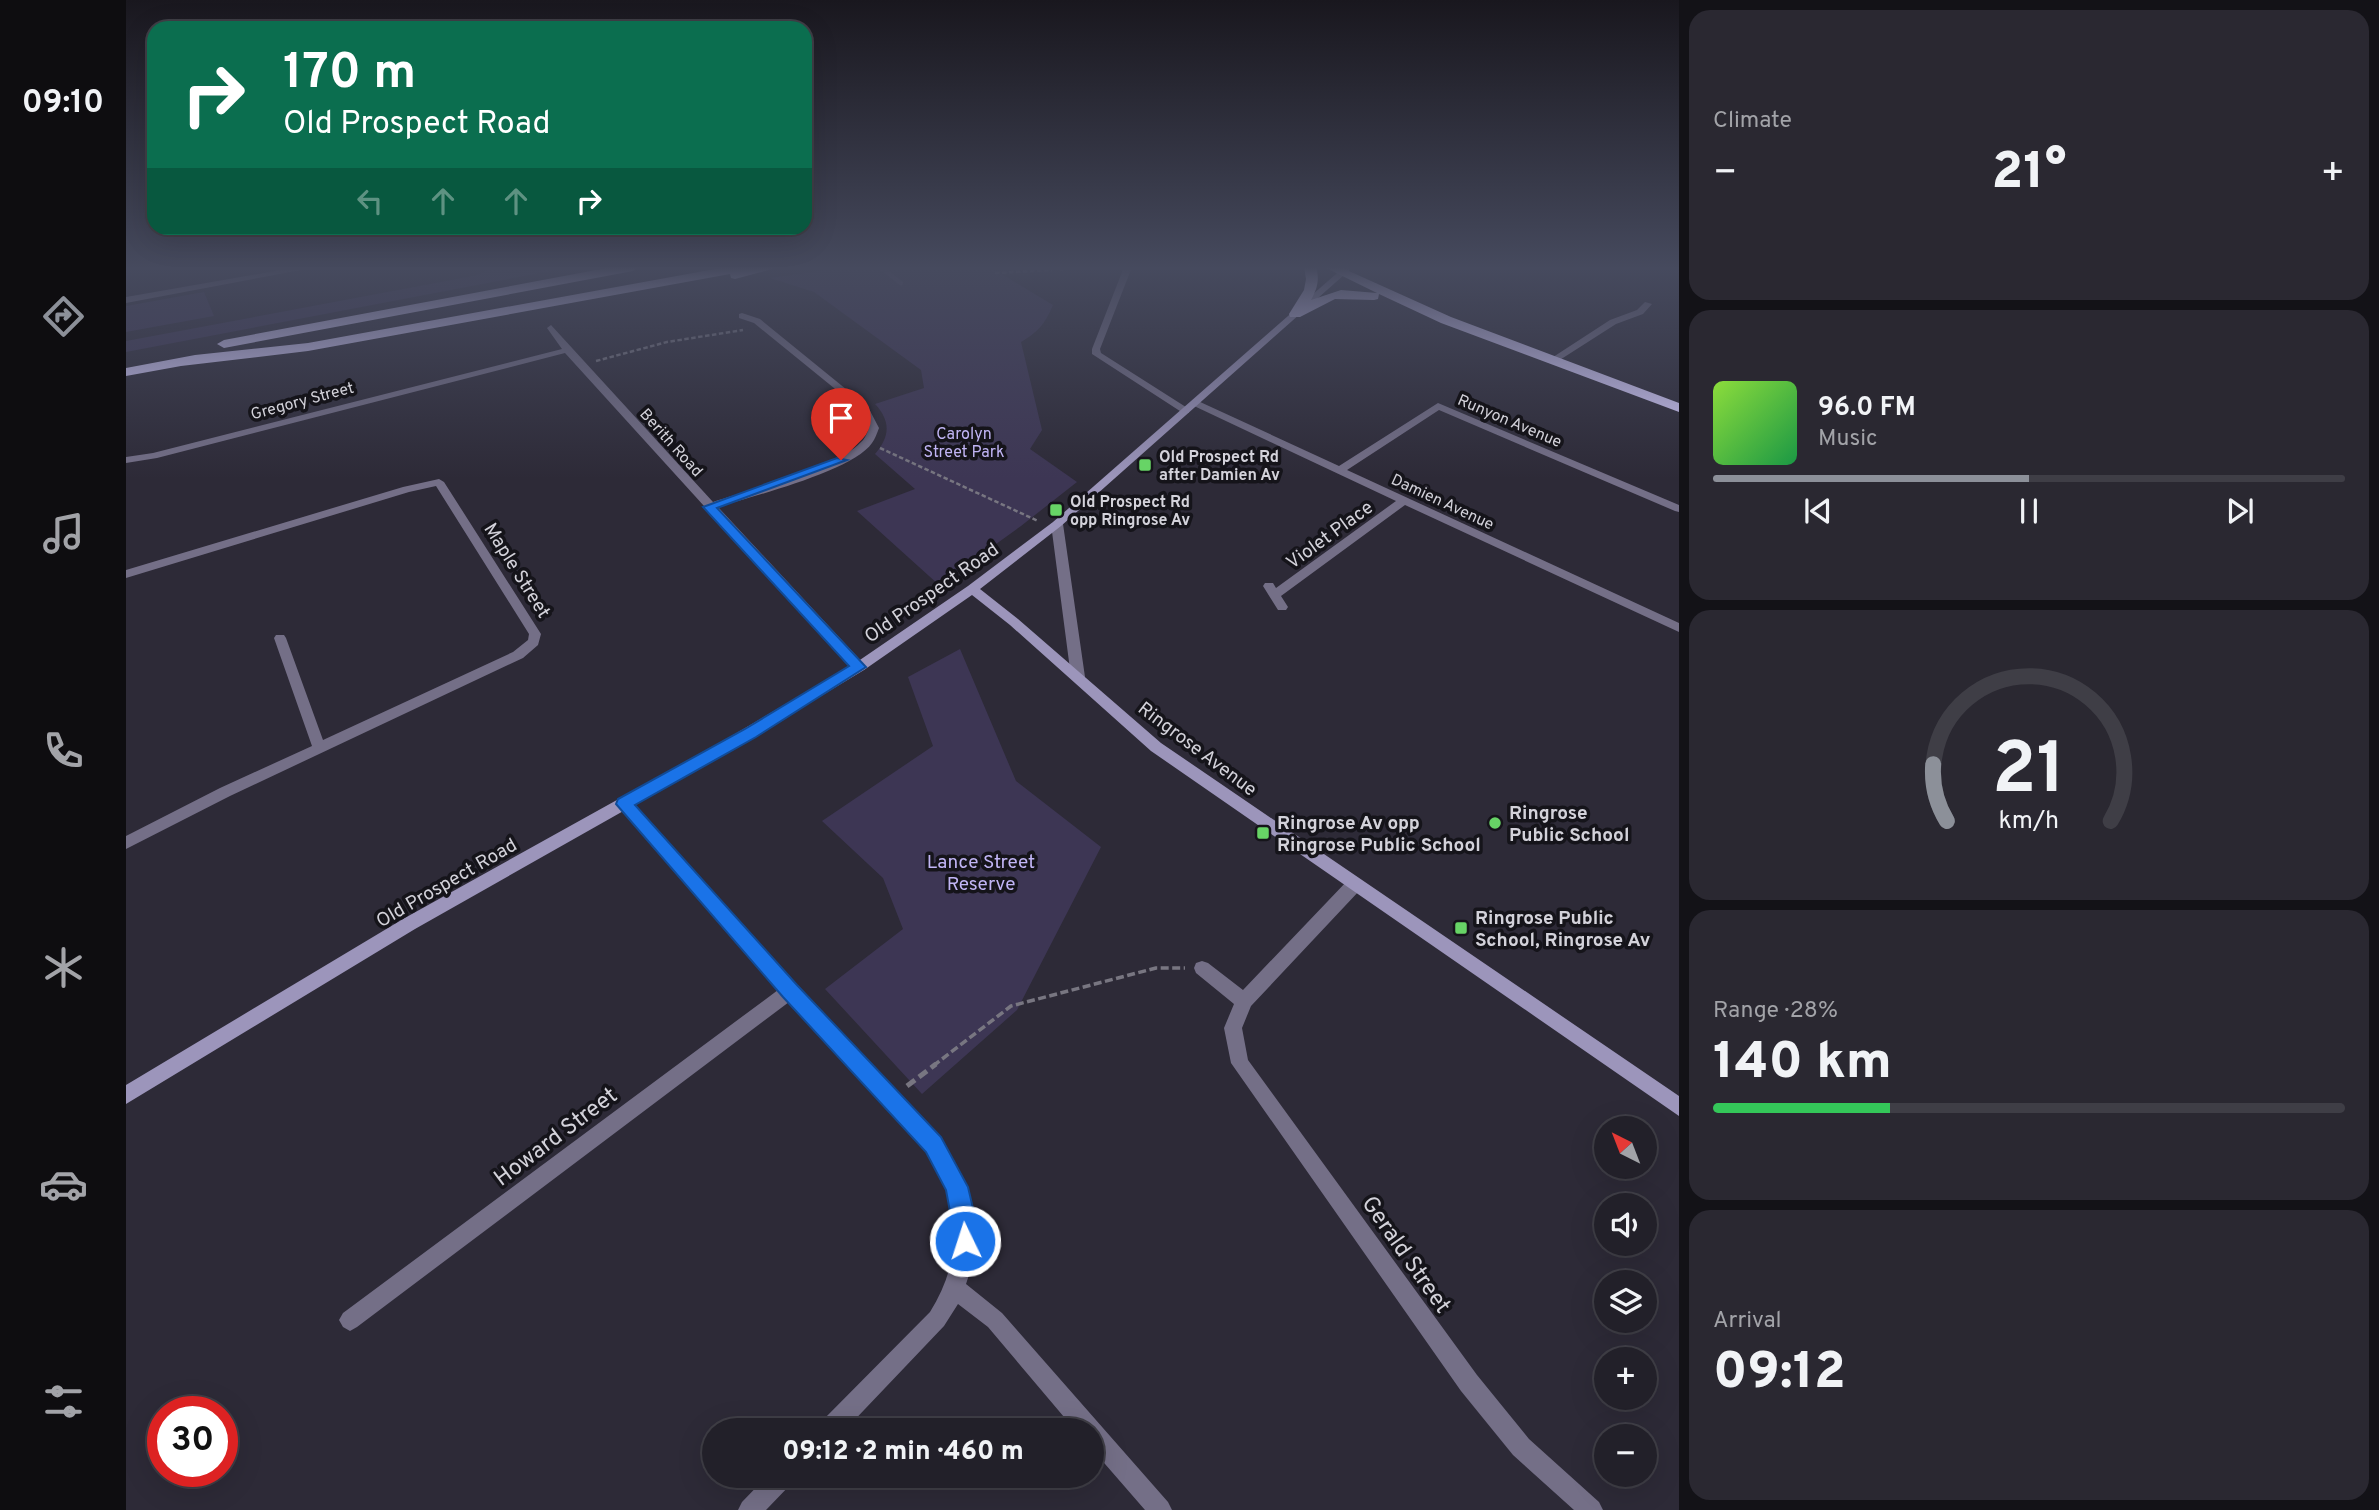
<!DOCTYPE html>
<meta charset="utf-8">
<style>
:root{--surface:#222029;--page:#2a2831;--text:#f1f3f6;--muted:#a2a3a8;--line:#3f3e46;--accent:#8c9099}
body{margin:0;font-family:Overpass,sans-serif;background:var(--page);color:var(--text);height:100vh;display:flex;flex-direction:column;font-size:26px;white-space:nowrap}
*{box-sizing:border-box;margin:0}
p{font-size:23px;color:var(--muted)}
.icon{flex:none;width:38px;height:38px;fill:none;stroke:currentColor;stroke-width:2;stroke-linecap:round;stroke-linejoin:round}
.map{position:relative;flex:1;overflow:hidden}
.side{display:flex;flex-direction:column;gap:10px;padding:10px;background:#131217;width:700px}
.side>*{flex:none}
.hud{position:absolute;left:21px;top:21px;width:665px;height:214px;border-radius:21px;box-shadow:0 7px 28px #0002,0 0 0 2px var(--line);background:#0b6e4f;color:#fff;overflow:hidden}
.needle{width:46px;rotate:318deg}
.fabs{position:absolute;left:1468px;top:1116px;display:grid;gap:14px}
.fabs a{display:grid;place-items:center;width:63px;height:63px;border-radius:50%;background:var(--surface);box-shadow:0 7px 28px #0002,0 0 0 2px var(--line);font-size:35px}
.speed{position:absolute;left:21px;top:1396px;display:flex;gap:14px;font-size:35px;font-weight:700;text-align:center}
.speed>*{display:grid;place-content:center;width:91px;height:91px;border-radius:50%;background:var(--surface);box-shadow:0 7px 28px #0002,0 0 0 2px var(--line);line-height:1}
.speed .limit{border:10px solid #d22;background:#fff;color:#111}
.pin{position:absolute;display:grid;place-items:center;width:60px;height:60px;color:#fff;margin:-72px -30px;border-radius:50% 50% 50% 0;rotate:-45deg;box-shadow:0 0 7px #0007}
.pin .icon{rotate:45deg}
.me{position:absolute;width:77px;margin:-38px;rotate:356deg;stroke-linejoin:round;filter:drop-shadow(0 0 5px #0008)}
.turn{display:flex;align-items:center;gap:24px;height:147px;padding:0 21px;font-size:32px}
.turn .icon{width:91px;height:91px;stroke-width:2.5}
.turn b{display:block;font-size:49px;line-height:60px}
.lanes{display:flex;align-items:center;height:66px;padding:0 21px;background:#0003;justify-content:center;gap:35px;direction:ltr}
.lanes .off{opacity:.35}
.big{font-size:52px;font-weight:800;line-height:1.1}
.side .tile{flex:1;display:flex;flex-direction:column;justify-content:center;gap:10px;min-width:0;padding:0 24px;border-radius:21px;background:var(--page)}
.side .dial{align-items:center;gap:0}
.dial svg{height:182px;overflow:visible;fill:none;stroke:var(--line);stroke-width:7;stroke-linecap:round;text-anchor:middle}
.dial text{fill:var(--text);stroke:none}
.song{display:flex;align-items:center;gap:21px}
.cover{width:84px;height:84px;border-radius:10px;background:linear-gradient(135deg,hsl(90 70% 55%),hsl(140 70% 35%))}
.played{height:7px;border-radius:4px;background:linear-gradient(90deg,var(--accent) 50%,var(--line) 50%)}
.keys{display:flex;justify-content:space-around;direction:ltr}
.heat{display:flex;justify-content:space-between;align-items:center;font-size:38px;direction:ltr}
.charge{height:10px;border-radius:5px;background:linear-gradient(90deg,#34c759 28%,var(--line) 0)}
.trip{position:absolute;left:576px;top:1418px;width:402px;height:70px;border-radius:35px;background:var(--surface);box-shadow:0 7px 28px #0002,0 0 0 2px var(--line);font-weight:800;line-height:70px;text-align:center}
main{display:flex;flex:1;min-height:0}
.menu{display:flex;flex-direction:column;width:126px;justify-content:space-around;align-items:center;background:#0e0d10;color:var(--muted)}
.menu .icon{width:49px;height:49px}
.menu .current{color:var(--accent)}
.menu b{font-size:32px;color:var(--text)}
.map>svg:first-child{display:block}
</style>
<main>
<nav class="menu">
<b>09:10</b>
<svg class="icon current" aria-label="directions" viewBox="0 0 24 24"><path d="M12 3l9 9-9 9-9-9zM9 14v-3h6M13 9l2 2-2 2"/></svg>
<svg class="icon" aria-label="music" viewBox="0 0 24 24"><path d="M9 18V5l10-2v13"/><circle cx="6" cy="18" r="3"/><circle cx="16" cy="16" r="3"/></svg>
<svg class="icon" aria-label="phone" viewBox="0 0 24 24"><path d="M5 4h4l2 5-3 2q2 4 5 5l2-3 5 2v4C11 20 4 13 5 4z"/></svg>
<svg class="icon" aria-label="climate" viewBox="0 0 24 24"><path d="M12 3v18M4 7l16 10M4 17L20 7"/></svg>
<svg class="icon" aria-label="car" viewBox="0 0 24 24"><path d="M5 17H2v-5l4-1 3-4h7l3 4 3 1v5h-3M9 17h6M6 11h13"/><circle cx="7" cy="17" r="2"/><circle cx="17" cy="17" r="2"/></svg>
<svg class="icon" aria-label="filters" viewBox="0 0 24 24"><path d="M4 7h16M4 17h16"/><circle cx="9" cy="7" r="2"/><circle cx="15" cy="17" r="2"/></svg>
</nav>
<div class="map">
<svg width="1553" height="1510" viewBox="0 0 1553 1510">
<rect width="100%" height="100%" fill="#2d2a37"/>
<path fill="#3d3654" d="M414,267h31l-445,85v-11l352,-66c16,-12 43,-2 62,-4z
M722,267h142l63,38c-8,19 -15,27 -32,37l21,88 -12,19 47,33 -56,44 -82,59 -82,-74 58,-22 -40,-35c15,-17 16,-33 0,-50l49,-16 -3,-18 -107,-78 -44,-14z
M78,292l10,24 -88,16v-26z
M834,649l56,132 85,66 -84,163 -95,84 -97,-105 78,-60 -20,-51 -61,-57 111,-75 -25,-69z"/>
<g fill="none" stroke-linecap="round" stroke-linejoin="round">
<path stroke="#564c6e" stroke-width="4.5" d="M754,267l21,16"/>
<path stroke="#787681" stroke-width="2.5" stroke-dasharray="4.5 2.5" stroke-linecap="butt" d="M869,273l57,-3
M470,361l71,-19 76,-12
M754,448l158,73"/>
<path stroke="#787681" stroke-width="3.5" stroke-dasharray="8 3.5" stroke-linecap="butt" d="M807,1066l78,-60 145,-38h29"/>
<path stroke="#787681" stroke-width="5" stroke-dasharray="10 5" stroke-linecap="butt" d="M781,1086l29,-22"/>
<path fill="#746f87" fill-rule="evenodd" d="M172,267h19l-191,36v-6z
M934,267h16l-16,4z
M998,267h8l-32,82 1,4 88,56v4h-6l-91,-59v-5z
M1519,302l7,2 -9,10 -27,10 -61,39 -8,-2 63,-41 27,-10z
M616,313l18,6 108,88 11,21c-2,5 -4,11 -7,15 -19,28 -119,53 -154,64l146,157 1,3 -1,3h-10l-146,-160 -3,-1 -1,-3 -139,-153 -408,105 -31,5v-6l27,-4 409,-104 -15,-21 4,-3 162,177c36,-12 124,-34 148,-60 4,-3 6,-9 8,-14l-8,-18 -107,-87 -15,-5v-4z
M1066,401h6l141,65 99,-63 241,102v7l-4,-1 -236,-101 -92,60 332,153v9l-274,-127 -124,91 7,11 -2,3h-8l-15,-24 2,-3h8l3,5 120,-87 -204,-96z
M313,479l5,3 97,152 -3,11 -15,13 -293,138 -104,53v-13l94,-48 92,-42 -38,-108 2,-3h8l2,3 37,102 190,-88 15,-12 1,-6 -93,-148 -27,6 -283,86v-8l277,-83z
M931,521l6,3 22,153 -7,5 -7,-5 -20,-153z
M498,798l5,2 167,186 136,141c32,46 54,102 34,157l36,29 166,189 4,8h-27l-53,-61v-19h-17l-87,-103 -30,-23 -14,22 -99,104h-27l3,-8 109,-110c36,-58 31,-115 -10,-169 -14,-18 -32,-35 -47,-51 -28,-30 -56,-60 -84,-90l-432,325 -7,4 -7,-4 -4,-7 4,-7 435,-323 -159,-182 -2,-4 2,-4z
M1228,879l6,1 2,5 -2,5 -109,116 -9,22 6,32 229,315 52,64 70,63 4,8h-29l-61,-55 -52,-64 -230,-328 -7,-35 10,-24 -38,-31 -2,-5 2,-5 6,-2 6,2 35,27 105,-110z
M642,1475h27l-3,8 -26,27h-28l4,-8z"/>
<path fill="#9c95bb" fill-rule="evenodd" d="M1218,267h9l-292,259 -81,63 38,30 143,124 518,353v20l-528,-365 -141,-126 -38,-30 -108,75 -131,79 -318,180 -289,175v-19l277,-166 320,-178 131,-77 114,-78 85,-64z"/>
<path fill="#d7cefe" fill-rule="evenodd" d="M486,267h27l-6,4 -409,77 -7,-4 7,-4z
M600,267h54l-45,12 -4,-1 -1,-4 -422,77 -127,15 -55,10v-8l69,-13 113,-12z
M1178,267h12c4,13 1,22 -5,33l30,-10 36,3 -53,-26h16l111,50 228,86v9l-238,-89 -62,-29 -1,5 -4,1 -39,-1 -35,18h-10l-1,-3 15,-24 2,-11z"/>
</g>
<linearGradient id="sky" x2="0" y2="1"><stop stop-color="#19171e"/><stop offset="0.56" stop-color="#464a5e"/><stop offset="1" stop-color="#464a5e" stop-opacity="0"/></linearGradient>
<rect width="1553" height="479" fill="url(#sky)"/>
<path fill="#1a73e8" stroke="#114b97" stroke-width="2" d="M711,458l10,2 -130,48 149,159 -110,70 -121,68 162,180 144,152 27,50 8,34v20l-3,8 -8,3 -8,-3 -11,-59 -20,-38 -143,-155 -167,-193 2,-5 127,-70 104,-63 -146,-159z"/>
<g fill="#67d466" stroke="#15141a" stroke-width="2.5">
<rect x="1012" y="458" width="14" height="14" rx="3.5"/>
<rect x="923" y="503" width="14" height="14" rx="3.5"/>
<circle cx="1369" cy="823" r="7"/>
<rect x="1130" y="826" width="14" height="14" rx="3.5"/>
<rect x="1328" y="921" width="14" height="14" rx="3.5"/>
</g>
<g text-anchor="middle" stroke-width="7" stroke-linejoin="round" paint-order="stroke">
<g font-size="16" fill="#d3d2da" stroke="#15141a">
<text transform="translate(176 400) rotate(-15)" y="6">Gregory Street</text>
<text transform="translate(1384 420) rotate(23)" y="6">Runyon Avenue</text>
<text transform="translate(546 442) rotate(48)" y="6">Berith Road</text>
<text transform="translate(1317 501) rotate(25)" y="6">Damien Avenue</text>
</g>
<g font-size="16" fill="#c1b5f5" stroke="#15141a">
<text x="838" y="439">Carolyn<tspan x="838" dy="18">Street Park</tspan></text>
</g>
<g font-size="16" font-weight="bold" fill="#d3d2da" stroke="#15141a" text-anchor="start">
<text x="1033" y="462">Old Prospect Rd<tspan x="1033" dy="18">after Damien Av</tspan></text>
<text x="944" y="507">Old Prospect Rd<tspan x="944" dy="18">opp Ringrose Av</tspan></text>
</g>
<g font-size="19" fill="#d3d2da" stroke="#15141a">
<text transform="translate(1203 534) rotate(-36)" y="7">Violet Place</text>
<text transform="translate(392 570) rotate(58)" y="7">Maple Street</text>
<text transform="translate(805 592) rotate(-35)" y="7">Old Prospect Road</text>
<text transform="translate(1072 748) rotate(37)" y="7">Ringrose Avenue</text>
<text transform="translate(320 882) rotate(-30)" y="7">Old Prospect Road</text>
</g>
<g font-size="19" font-weight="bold" fill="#d3d2da" stroke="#15141a" text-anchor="start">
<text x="1383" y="819">Ringrose<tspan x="1383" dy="22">Public School</tspan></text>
<text x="1151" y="829">Ringrose Av opp<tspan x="1151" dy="22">Ringrose Public School</tspan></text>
<text x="1349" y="924">Ringrose Public<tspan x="1349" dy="22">School, Ringrose Av</tspan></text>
</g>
<g font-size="19" fill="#c1b5f5" stroke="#15141a">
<text x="855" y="868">Lance Street<tspan x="855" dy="22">Reserve</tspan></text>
</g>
<g font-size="23" fill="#d3d2da" stroke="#15141a">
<text transform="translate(429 1136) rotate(-37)" y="8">Howard Street</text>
<text transform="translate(1281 1254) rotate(55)" y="8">Gerald Street</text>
</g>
</g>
</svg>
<div class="fabs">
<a><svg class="needle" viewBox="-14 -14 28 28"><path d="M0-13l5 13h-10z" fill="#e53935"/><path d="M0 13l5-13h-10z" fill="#a2a3a8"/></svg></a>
<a><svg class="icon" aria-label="sound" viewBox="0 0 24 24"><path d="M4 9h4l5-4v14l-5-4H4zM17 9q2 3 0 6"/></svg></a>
<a><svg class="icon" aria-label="layers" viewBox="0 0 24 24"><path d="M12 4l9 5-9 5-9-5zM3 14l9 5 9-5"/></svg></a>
<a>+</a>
<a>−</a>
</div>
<div class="speed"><div class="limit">30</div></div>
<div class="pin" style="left:715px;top:460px;background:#d93025"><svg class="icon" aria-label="arrive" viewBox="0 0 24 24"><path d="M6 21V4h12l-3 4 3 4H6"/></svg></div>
<svg class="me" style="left:839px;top:1241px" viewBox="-20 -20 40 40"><circle r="17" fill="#1a73e8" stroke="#fff" stroke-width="3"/><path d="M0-11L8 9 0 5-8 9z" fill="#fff"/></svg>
<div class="trip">09:12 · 2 min · 460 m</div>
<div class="hud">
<div class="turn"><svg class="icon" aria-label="right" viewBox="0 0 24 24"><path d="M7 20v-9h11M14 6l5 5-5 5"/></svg><div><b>170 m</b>Old Prospect Road</div></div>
<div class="lanes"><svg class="icon off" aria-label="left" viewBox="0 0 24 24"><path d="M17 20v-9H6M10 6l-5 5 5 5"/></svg><svg class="icon off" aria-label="ahead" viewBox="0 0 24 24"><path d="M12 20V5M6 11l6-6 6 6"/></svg><svg class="icon off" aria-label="ahead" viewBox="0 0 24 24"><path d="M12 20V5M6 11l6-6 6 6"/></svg><svg class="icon" aria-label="right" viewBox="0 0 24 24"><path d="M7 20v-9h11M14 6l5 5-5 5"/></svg></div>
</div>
</div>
<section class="side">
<div class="tile"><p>Climate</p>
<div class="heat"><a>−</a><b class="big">21°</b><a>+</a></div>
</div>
<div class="tile">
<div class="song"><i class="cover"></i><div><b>96.0 FM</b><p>Music</p></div></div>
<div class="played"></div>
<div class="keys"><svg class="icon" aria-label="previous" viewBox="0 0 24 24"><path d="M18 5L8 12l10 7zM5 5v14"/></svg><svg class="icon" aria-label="pause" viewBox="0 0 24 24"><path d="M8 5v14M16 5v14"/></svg><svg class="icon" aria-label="next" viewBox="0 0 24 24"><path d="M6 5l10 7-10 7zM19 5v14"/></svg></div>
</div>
<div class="tile dial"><svg viewBox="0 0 100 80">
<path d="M14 69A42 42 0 1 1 86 69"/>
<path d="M14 69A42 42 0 0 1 8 44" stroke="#8c9099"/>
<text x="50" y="56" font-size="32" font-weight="700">21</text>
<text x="50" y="72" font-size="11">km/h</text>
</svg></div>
<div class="tile"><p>Range · 28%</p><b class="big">140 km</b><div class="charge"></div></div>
<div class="tile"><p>Arrival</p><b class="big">09:12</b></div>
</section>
</main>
